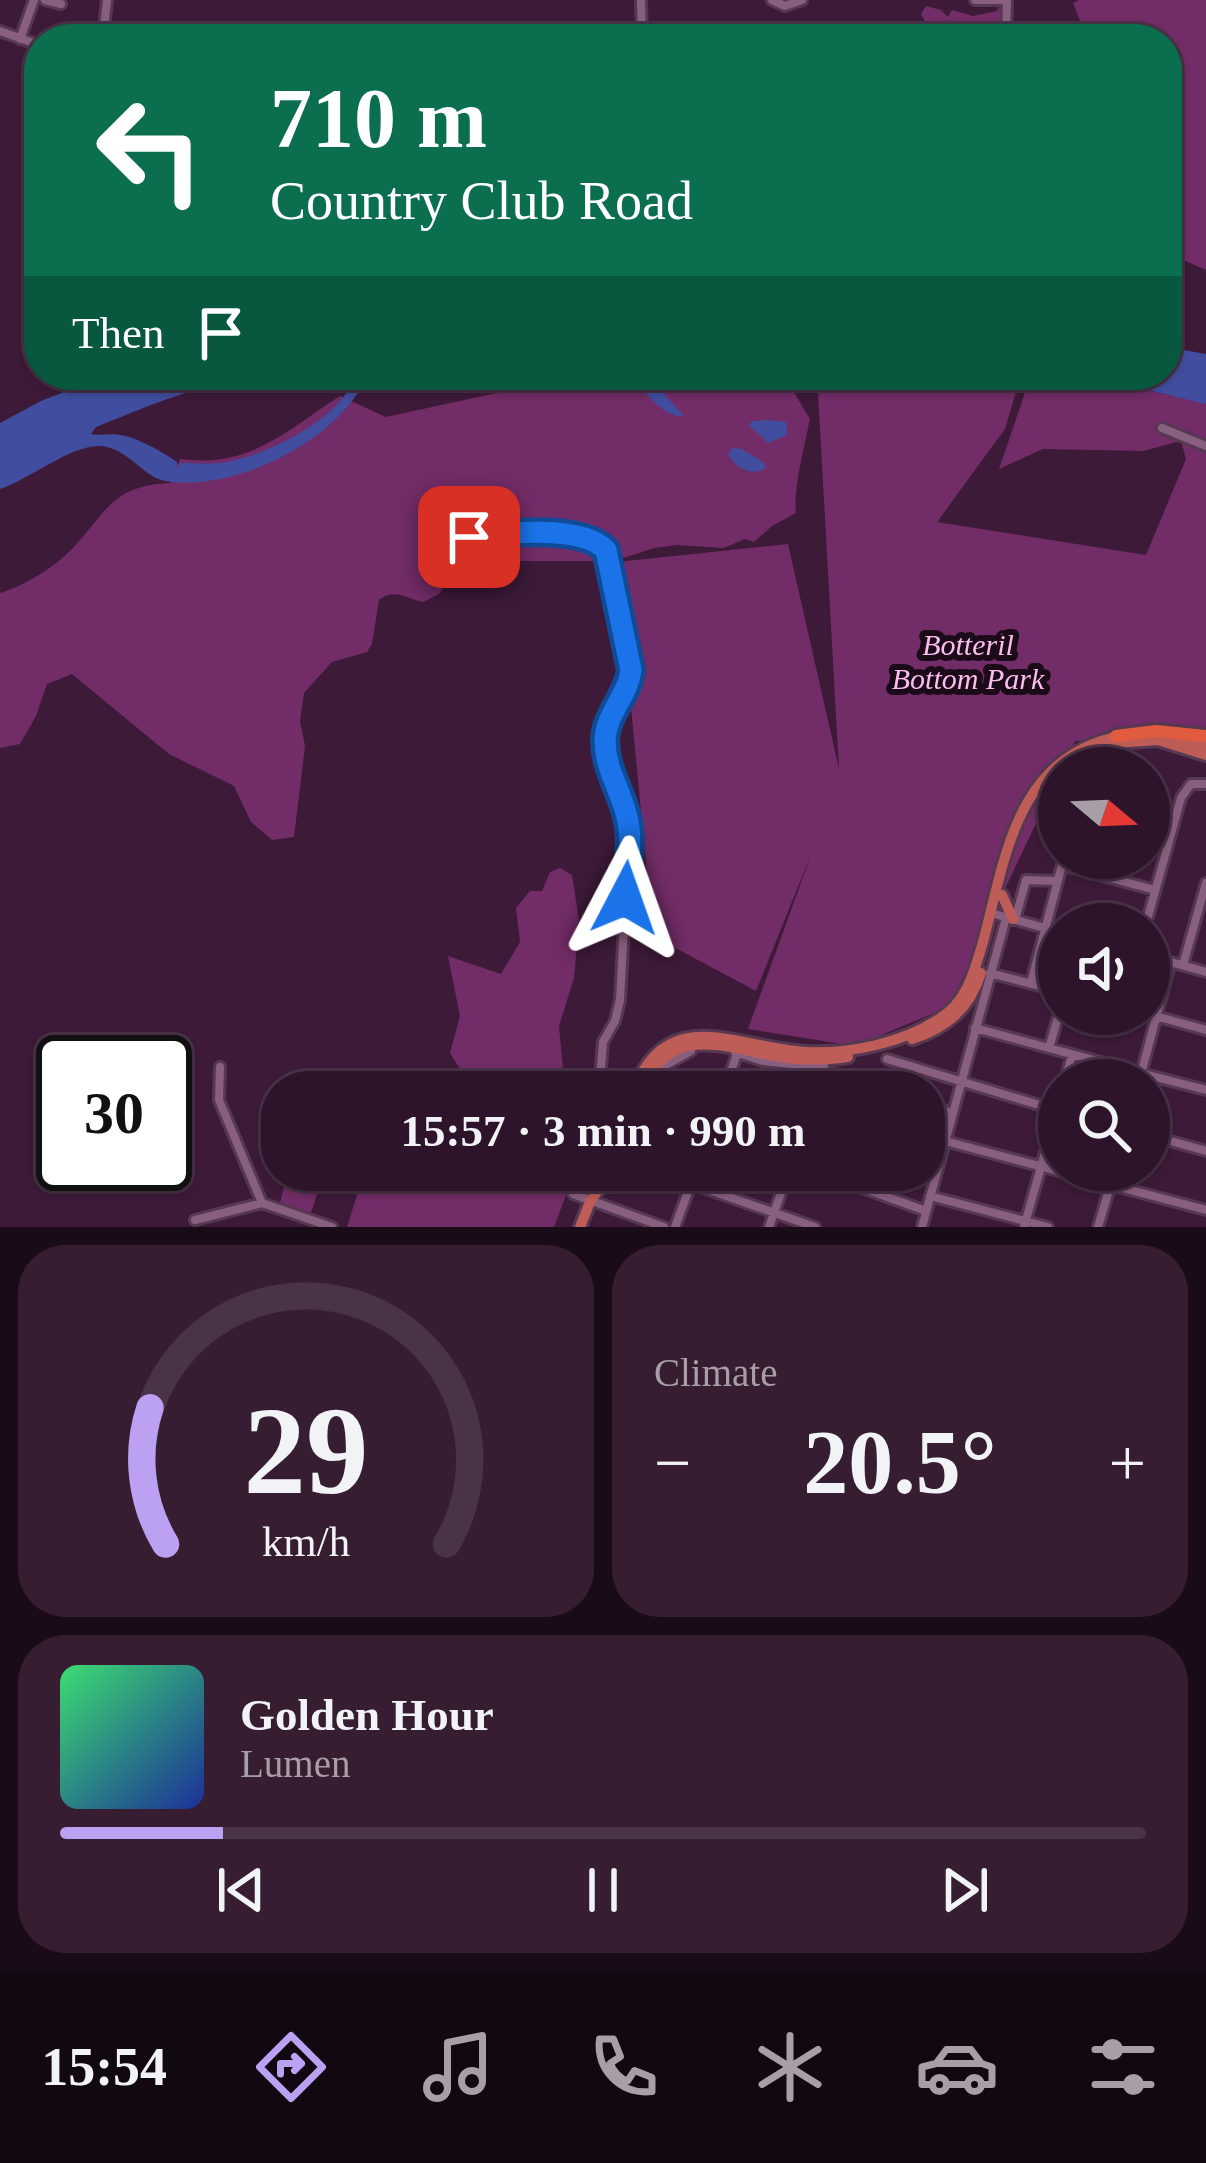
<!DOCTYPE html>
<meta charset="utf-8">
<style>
:root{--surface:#2e142a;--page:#361d32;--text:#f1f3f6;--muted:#a79ea8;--line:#493347;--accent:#bca0f2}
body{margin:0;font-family:Georgia,serif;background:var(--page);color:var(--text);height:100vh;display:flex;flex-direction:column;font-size:45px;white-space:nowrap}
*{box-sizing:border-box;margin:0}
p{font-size:39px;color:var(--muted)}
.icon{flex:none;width:66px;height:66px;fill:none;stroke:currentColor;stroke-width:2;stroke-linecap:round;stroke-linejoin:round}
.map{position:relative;height:1227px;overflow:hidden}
.drawer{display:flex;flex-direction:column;gap:18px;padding:18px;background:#190b17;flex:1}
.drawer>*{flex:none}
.top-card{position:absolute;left:24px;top:24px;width:1158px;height:366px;border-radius:48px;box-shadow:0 3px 9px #0004,0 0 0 3px var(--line);background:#0b6e4f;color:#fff;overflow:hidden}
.needle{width:78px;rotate:109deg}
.buttons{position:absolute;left:1038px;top:747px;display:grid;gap:24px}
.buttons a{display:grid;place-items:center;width:132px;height:132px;border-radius:50%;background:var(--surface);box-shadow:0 3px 9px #0004,0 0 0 3px var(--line);font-size:60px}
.speed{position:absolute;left:36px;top:1035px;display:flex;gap:24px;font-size:60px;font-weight:700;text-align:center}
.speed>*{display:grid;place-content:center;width:156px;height:156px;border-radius:50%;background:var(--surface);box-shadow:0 3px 9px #0004,0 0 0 3px var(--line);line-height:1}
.speed .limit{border:6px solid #111;border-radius:18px;background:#fff;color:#111}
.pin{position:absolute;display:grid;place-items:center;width:102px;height:102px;color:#fff;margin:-51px;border-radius:24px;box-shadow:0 6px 18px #0006}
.me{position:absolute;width:132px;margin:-66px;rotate:4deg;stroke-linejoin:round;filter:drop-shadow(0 0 9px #0008)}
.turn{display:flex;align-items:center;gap:42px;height:252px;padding:0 48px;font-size:54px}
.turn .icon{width:156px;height:156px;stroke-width:2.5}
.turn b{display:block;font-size:84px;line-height:102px}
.then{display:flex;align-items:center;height:114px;padding:0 48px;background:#0003;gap:24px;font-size:45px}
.big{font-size:90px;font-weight:700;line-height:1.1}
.drawer .widget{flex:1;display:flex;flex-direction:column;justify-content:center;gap:18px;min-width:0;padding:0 42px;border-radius:48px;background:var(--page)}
.drawer .dial{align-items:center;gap:0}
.dial svg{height:312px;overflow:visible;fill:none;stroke:var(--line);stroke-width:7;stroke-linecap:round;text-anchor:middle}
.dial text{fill:var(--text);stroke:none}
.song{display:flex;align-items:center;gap:36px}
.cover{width:144px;height:144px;border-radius:18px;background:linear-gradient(135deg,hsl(140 70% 55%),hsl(230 70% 35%))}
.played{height:12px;border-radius:6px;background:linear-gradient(90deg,var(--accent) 15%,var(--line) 15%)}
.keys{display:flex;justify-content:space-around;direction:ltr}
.heat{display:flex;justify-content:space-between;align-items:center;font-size:66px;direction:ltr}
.drawer .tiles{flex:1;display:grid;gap:18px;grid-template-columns:1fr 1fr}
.widget:last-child{grid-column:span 2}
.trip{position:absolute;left:261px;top:1071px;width:684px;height:120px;border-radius:48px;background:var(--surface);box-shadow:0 3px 9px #0004,0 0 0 3px var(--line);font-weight:700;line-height:120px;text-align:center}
.menu{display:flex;height:192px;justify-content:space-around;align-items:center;background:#120811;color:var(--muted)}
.menu .icon{width:84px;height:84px}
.menu .current{color:var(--accent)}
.menu b{font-size:54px;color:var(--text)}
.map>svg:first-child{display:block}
</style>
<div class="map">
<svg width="1206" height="1227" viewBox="0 0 1206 1227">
<rect width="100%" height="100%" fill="#3d1a38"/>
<path fill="#722c67" d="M1079,0h127v270l-39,-17v-214h-80l-14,-36z
M1000,5l4,1 -4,18 -12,-3 -6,7 -19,-3 -33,6 -9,-17 5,-8 15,4 7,7 4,-7 21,6 24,-5z
M548,375h173l72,16 17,28c-5,25 -17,71 -14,94l-24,13 -18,16 -9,-3 -21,9 -47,-3 -23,3 -40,13h-110l-28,11 -21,-3 -16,25 -16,8c-18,-4 -28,-14 -44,-2l-7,44 -5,8 -35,10 -28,31 -4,28 5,25 -11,91 -22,3 -21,-18 -17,-36 -65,-32 -97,-80 -25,10 -11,32 -16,28 -20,4v-155c24,-7 55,-26 73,-45 35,-38 39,-62 97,-65l10,-24c71,9 104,-27 160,-63l46,21 128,-28z
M817,375h204l-16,54 -68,93 209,33 40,-96 -5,-18 -38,10 -100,-2 -44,20 32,-94h44l131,28v334l-131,4 -126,266 -94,39 -107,-17 64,-177 -56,139 -103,-55 -36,-374 171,-18 51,225z
M560,868l12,7 7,45 -5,58 -15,48 6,66h-91l-24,-39 10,-37 -12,-60 53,18 19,-32 -4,-34 14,-17h12l8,-19z
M273,1160l9,1v9h28l31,12 -1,6 -22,3 -8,25 -31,-9 6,-24 -8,-3z
M365,1170h207l1,7 -19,50h-207z"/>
<path fill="#414d9e" d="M1167,347l39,7v50l-121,-29h82z
M107,375h187c-80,3 -125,22 -198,52l-5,7c9,2 20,-1 30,1 17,3 42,17 56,27v7l3,-6c16,0 31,2 47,-1 40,-7 118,-45 127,-87h42l-31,6c-34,65 -135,111 -200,100 -22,-4 -37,-33 -64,-35 -29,-2 -71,33 -101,43v-66l41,-22z
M638,375l17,9 29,32c-17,2 -31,-16 -41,-25l-9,-1 -4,-11z
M768,420l18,2 1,13 -19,8 -19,-18 3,-4z
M732,448l10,1 22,14 2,5c-16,9 -29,0 -38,-13z"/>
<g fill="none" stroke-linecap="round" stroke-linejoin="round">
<defs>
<path id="minor" d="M45,0l16,4
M641,0l1,39
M772,0l13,6 17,-6
M975,0h32
M0,31l39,14
M20,39l14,-39
M103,39l4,-39
M961,39h28
M1006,39l1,-39
M1162,428l44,18
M440,540c35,-4 147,-20 167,12l24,118 -4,16 -18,33 -4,20 4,30 17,42 3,21 -9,168 -5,21 -12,21 -4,50
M991,913l68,19
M1015,920l11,-40 32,1
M1146,924l35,-126 10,-14h15
M1149,956l57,16
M1183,965l23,-82
M990,973l69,18
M1031,983l31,-118 93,25
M1148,1014l58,16
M975,1028l163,44
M1049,1048l10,-34
M735,1052l28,9 48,5 78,26
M887,1059l172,52
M220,1067l-1,33 43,103
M1142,1070l29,-108
M1144,1074l62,16
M1065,1080l7,-25
M647,1092l17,-26 27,-15
M724,1092l13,-38
M817,1092l7,-27
M924,1104l28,9
M1149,1135l57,16
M945,1141l261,69
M587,1170l-14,24 91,33
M652,1170l163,57
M812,1170l114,41
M930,1196l118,31
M195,1220l67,-17 70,24
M675,1227l16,-43
M769,1227l20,-57
M922,1227l84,-309
M1024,1227l35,-124
M1098,1227l17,-57"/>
<path id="major" d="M1175,737l31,10
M1115,743l43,-3 48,15
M1002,895l11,24
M912,1039c35,-11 58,-31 69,-66
M633,1092c34,-91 106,-43 174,-40 43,2 95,-9 132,-33 28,-17 35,-47 44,-77 23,-86 33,-186 138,-206
M640,1092c32,-71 83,-44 140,-35 23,4 45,3 68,0
M580,1227l10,-25 22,-32"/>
<path id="highway" d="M1116,736l40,-5 50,5"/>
</defs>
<use href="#minor" stroke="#563851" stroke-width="14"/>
<use href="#major" stroke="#563851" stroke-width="16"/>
<use href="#highway" stroke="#563851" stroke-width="18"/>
<use href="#minor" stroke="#895f80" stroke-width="8"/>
<use href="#major" stroke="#be5d58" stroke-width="10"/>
<use href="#highway" stroke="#e15b3e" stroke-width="12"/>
</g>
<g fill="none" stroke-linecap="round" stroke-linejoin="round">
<defs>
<path id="route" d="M469,537c35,-4 112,-13 137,13l25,120c-3,26 -25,43 -26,70 0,28 14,47 21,73 8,26 1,58 -1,85"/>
</defs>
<use href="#route" stroke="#114b97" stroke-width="30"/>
<use href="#route" stroke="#1a73e8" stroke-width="21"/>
</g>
<g text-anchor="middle" stroke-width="12" stroke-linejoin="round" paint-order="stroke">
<g font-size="30" font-style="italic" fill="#fbbcee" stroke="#1b0b18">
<text x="968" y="655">Botteril<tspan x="968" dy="34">Bottom Park</tspan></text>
</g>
</g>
</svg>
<div class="buttons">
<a><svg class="needle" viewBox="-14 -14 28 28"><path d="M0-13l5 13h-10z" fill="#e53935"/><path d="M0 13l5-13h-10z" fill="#a79ea8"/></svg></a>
<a><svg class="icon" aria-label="sound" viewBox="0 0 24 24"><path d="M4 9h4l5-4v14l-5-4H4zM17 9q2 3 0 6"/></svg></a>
<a><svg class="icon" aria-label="search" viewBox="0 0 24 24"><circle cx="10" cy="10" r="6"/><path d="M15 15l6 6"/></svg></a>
</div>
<div class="speed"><div class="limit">30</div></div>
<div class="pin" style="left:469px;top:537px;background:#d93025"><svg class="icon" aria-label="arrive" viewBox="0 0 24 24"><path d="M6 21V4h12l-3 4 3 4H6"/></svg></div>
<svg class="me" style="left:625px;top:898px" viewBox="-20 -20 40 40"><path d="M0-17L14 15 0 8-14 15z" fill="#1a73e8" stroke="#fff" stroke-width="4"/></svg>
<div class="trip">15:57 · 3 min · 990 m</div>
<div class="top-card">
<div class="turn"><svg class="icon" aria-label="left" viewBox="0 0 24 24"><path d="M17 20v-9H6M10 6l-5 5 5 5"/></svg><div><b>710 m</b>Country Club Road</div></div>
<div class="then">Then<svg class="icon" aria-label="arrive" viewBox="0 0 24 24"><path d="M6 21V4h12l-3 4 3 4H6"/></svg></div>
</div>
</div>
<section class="drawer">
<div class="tiles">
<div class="widget dial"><svg viewBox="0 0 100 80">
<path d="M14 69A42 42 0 1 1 86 69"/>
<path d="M14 69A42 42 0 0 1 10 34" stroke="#bca0f2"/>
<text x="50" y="56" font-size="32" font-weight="700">29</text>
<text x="50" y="72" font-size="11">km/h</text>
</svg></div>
<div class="widget"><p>Climate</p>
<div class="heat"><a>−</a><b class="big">20.5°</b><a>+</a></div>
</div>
<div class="widget">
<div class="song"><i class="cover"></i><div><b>Golden Hour</b><p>Lumen</p></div></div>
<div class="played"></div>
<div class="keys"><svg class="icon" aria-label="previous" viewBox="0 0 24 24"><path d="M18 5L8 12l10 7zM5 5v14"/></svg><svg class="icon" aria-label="pause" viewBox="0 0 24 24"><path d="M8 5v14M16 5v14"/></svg><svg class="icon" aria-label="next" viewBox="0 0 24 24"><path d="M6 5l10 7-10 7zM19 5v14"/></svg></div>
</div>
</div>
</section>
<nav class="menu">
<b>15:54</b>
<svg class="icon current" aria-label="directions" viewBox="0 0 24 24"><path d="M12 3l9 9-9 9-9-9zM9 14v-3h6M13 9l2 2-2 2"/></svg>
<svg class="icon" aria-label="music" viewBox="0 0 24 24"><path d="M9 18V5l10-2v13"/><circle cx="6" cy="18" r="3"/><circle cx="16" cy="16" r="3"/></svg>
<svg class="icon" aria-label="phone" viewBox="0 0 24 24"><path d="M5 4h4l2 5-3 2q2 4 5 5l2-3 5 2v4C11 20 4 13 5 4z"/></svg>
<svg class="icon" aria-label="climate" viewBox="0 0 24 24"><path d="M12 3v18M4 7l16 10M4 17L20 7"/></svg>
<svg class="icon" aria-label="car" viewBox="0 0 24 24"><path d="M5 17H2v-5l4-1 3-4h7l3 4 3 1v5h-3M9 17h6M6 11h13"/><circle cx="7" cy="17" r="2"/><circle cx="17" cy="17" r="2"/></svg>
<svg class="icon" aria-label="filters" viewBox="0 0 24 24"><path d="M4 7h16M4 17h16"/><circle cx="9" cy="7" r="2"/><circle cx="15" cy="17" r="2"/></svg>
</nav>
